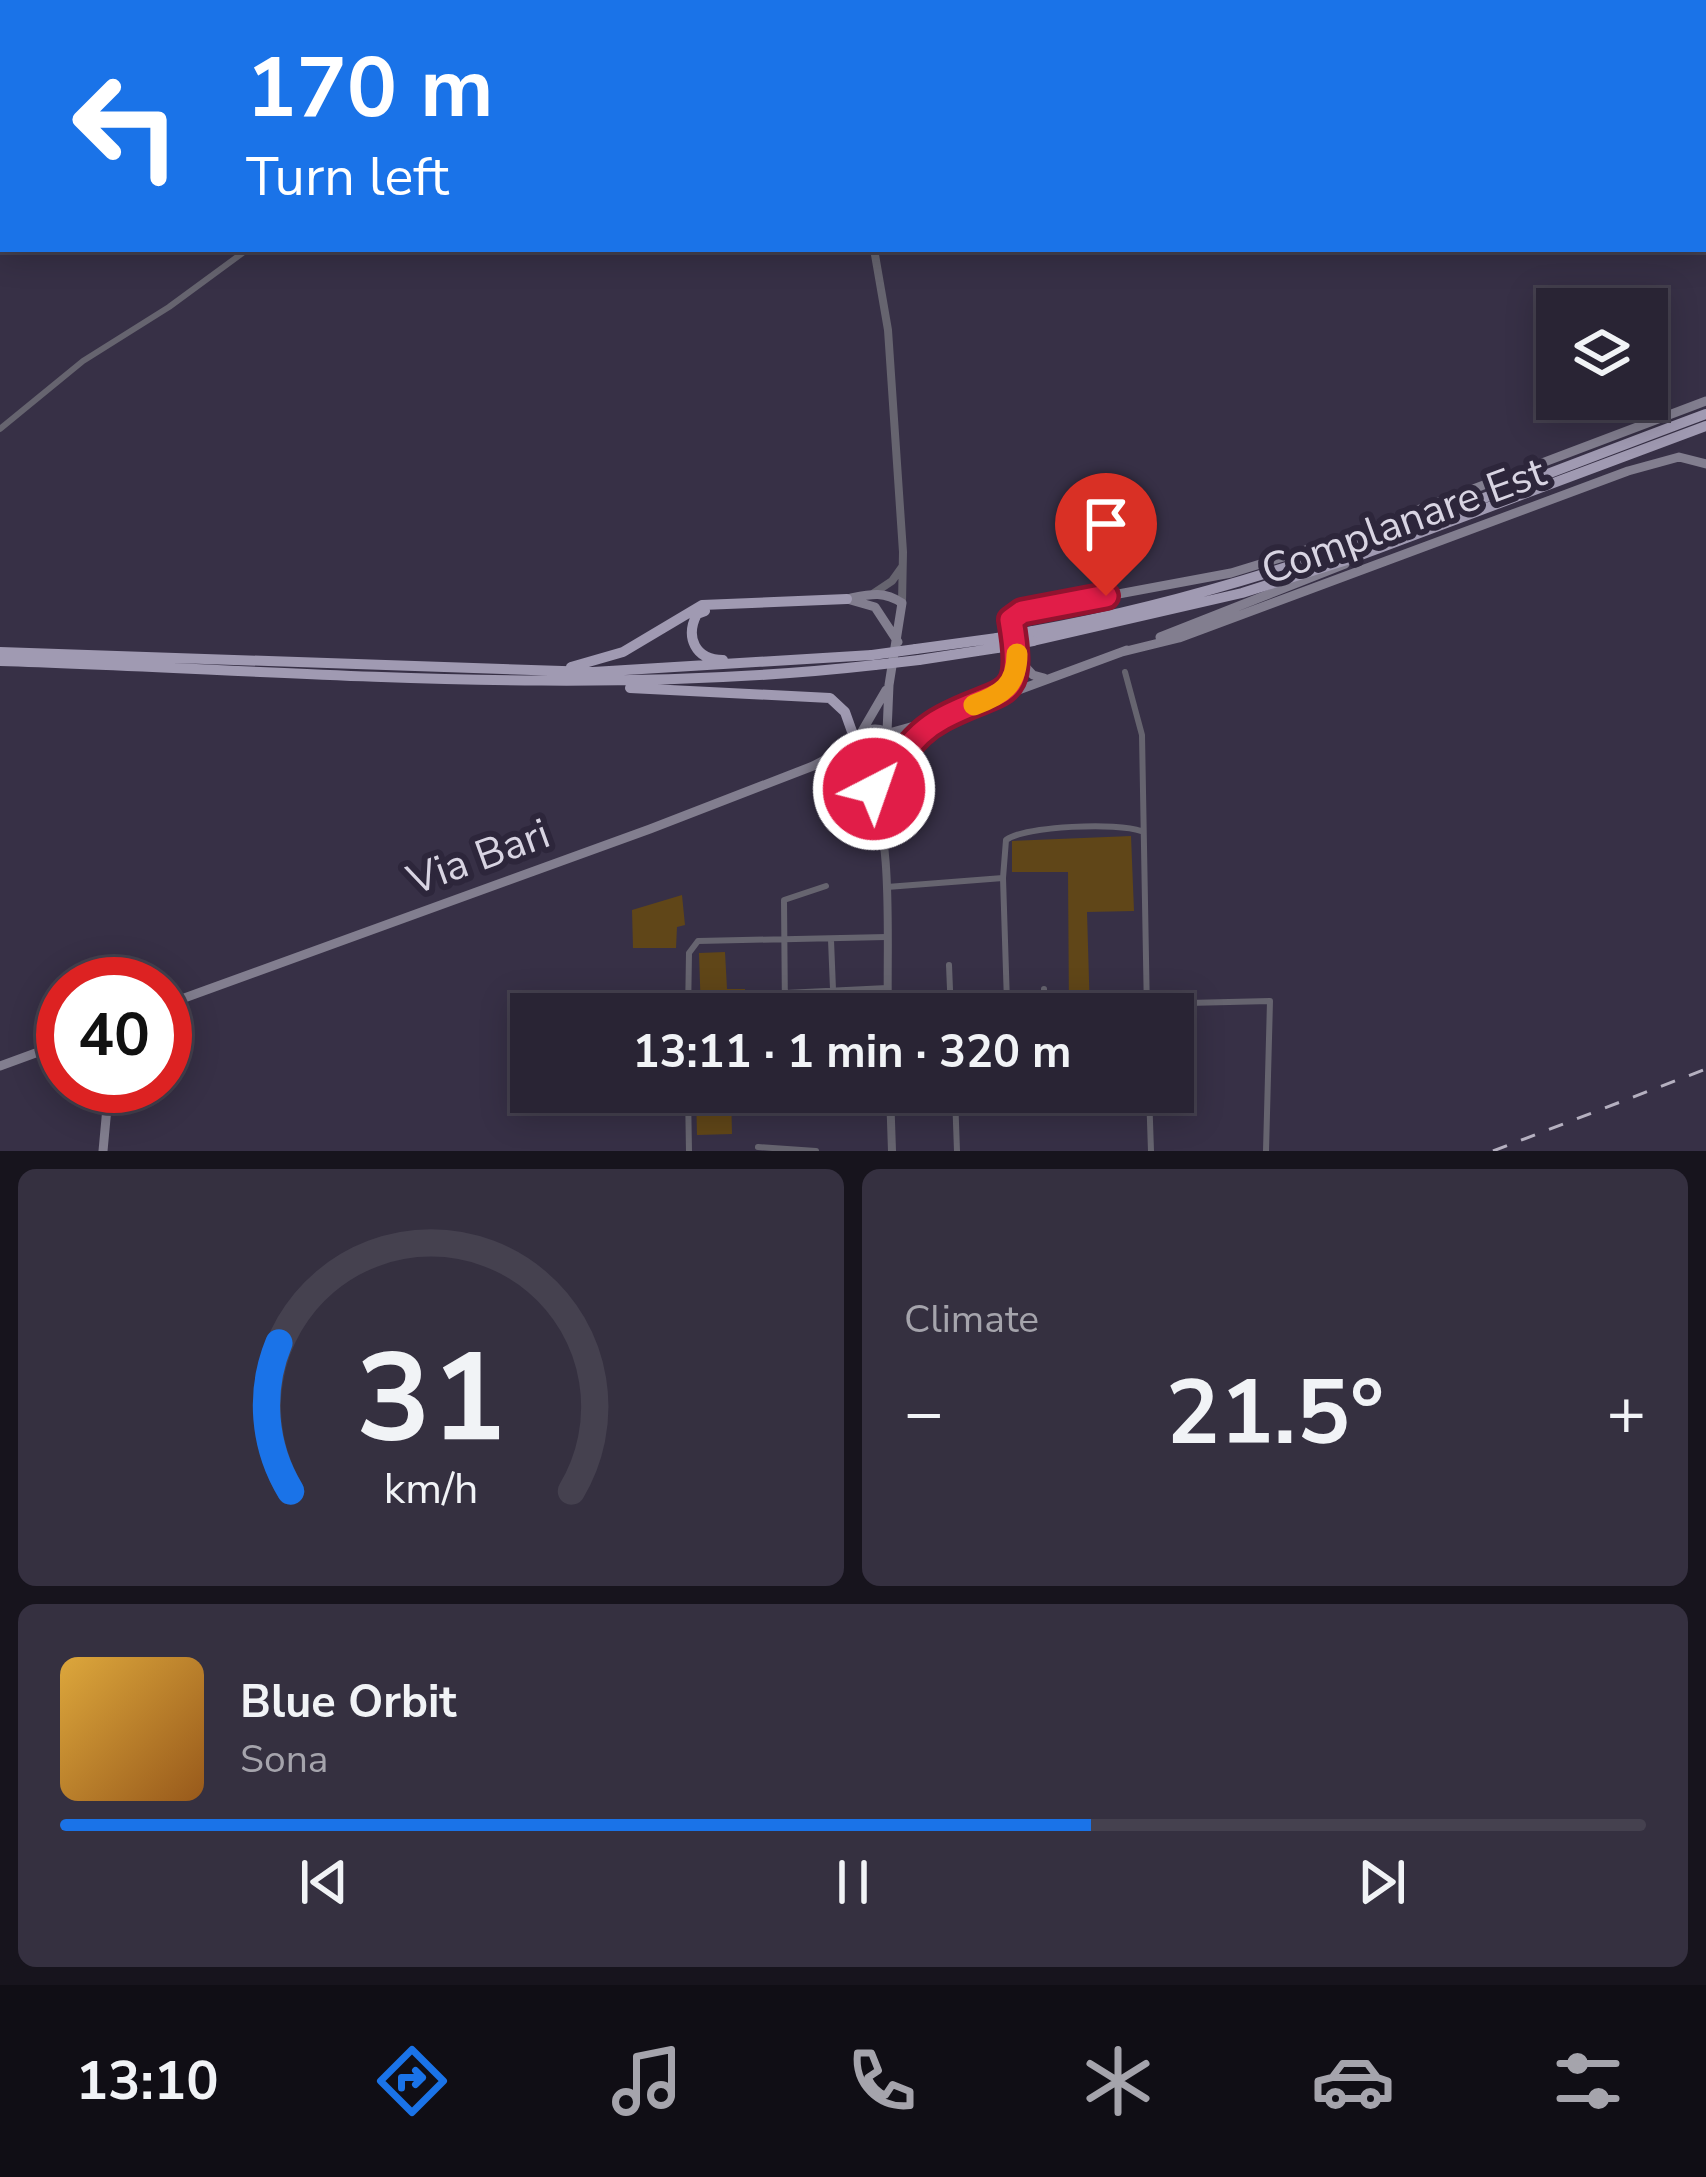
<!DOCTYPE html>
<meta charset="utf-8">
<style>
:root{--surface:#292434;--page:#353040;--text:#f1f3f6;--muted:#a5a4ac;--line:#45414f;--accent:#1a73e8}
body{margin:0;font-family:"Nunito Sans",sans-serif;background:var(--page);color:var(--text);height:100vh;display:flex;flex-direction:column;font-size:45px;white-space:nowrap}
*{box-sizing:border-box;margin:0}
p{font-size:39px;color:var(--muted)}
.icon{flex:none;width:66px;height:66px;fill:none;stroke:currentColor;stroke-width:2;stroke-linecap:round;stroke-linejoin:round}
.map{position:relative;height:1151px;overflow:hidden}
.drawer{display:flex;flex-direction:column;gap:18px;padding:18px;background:#17141d;flex:1}
.drawer>*{flex:none}
.hud{position:absolute;left:0px;top:0px;width:1707px;height:252px;box-shadow:0 6px 30px #0003,0 0 0 3px var(--line);background:#1a73e8;color:#fff;overflow:hidden}
.controls{position:absolute;left:1536px;top:288px;display:grid;gap:24px}
.controls a{display:grid;place-items:center;width:132px;height:132px;border-radius:0px;background:var(--surface);box-shadow:0 6px 30px #0003,0 0 0 3px var(--line);font-size:60px}
.speed{position:absolute;left:36px;top:957px;display:flex;gap:24px;font-size:60px;font-weight:700;text-align:center}
.speed>*{display:grid;place-content:center;width:156px;height:156px;border-radius:50%;background:var(--surface);box-shadow:0 6px 30px #0003,0 0 0 3px var(--line);line-height:1}
.speed .limit{border:18px solid #d22;background:#fff;color:#111}
.pin{position:absolute;display:grid;place-items:center;width:102px;height:102px;color:#fff;margin:-123px -51px;border-radius:50% 50% 50% 0;rotate:-45deg;box-shadow:0 0 12px #0007}
.pin .icon{rotate:45deg}
.me{position:absolute;width:132px;margin:-66px;rotate:41deg;stroke-linejoin:round;filter:drop-shadow(0 0 9px #0008)}
.turn{display:flex;align-items:center;gap:42px;height:252px;padding:0 48px;font-size:54px}
.turn .icon{width:156px;height:156px;stroke-width:2.5}
.turn b{display:block;font-size:84px;line-height:102px}
.big{font-size:90px;font-weight:700;line-height:1.1}
.drawer .widget{flex:1;display:flex;flex-direction:column;justify-content:center;gap:18px;min-width:0;padding:0 42px;border-radius:18px;background:var(--page)}
.drawer .dial{align-items:center;gap:0}
.dial svg{height:312px;overflow:visible;fill:none;stroke:var(--line);stroke-width:7;stroke-linecap:round;text-anchor:middle}
.dial text{fill:var(--text);stroke:none}
.song{display:flex;align-items:center;gap:36px}
.cover{width:144px;height:144px;border-radius:18px;background:linear-gradient(135deg,hsl(40 70% 55%),hsl(30 70% 35%))}
.played{height:12px;border-radius:6px;background:linear-gradient(90deg,var(--accent) 65%,var(--line) 65%)}
.keys{display:flex;justify-content:space-around;direction:ltr}
.heat{display:flex;justify-content:space-between;align-items:center;font-size:66px;direction:ltr}
.drawer .tiles{flex:1;display:grid;gap:18px;grid-template-columns:1fr 1fr}
.widget:last-child{grid-column:span 2}
.trip{position:absolute;left:510px;top:993px;width:684px;height:120px;border-radius:0px;background:var(--surface);box-shadow:0 6px 30px #0003,0 0 0 3px var(--line);font-weight:700;line-height:120px;text-align:center}
.dock{display:flex;height:192px;justify-content:space-around;align-items:center;background:#100e15;color:var(--muted)}
.dock .icon{width:84px;height:84px}
.dock .on{color:var(--accent)}
.dock b{font-size:54px;color:var(--text)}
.map>svg:first-child{display:block}
</style>
<div class="map">
<svg width="1706" height="1151" viewBox="0 0 1706 1151">
<rect width="100%" height="100%" fill="#373046"/>
<path fill="#604618" d="M1131,836l3,75 -47,1 3,102h-21l-1,-142h-56v-31z
M682,895l3,30 -8,2 -1,21h-43l-1,-38z
M725,952l2,37h18l1,25h-45l-2,-61z
M696,1092h35l1,42 -35,1z"/>
<g fill="none" stroke-linecap="round" stroke-linejoin="round">
<path stroke="#66646f" stroke-width="6" d="M298,3v-3
M787,3l2,-3
M0,429l83,-68 86,-54 79,-58
M1125,672l17,63 5,279
M887,887l116,-9
M831,940l3,74
M949,965l2,49
M1044,989v13
M785,993l102,-5
M1007,1003l-4,-125 3,-38c19,-14 112,-18 135,-9
M1147,1004l123,-3 -4,150
M888,1008l174,-7
M688,1014l1,-61 9,-12 188,-4
M785,1014l-1,-114 42,-14
M688,1092l1,59
M1149,1092l2,59
M955,1095l2,56
M890,1098l183,-6
M758,1147l58,4"/>
<path stroke="#66646f" stroke-width="8" d="M907,3l2,-3
M874,249l14,81 15,222 -1,51
M874,593l18,-12 10,-14
M867,774c28,64 19,169 21,240
M880,806l11,-37
M890,1092l2,59"/>
<path stroke="#827e8f" stroke-width="9" d="M851,598c20,-4 33,-7 51,5
M847,599l28,8 23,35
M1160,637l185,-73
M1122,652l57,-14 449,-167 51,-14 27,7
M1018,659l15,16 11,3
M1003,694l13,-23 -5,-51 11,-8 209,-39 107,-33 368,-139
M852 752a23 23 0 1 1 46 0a23 23 0 1 1-46 0Z
M887,732l2,-47 13,-82
M861,733l25,-43
M889,733l54,-15 184,-68
M900,759l34,-35
M818,766l42,4
M165,1005l485,-176 163,-63 40,-21
M0,1066l63,-23
M103,1151l6,-65"/>
<path stroke="#a09ab2" stroke-width="10" d="M705,611l-8,3c-12,23 -2,46 26,46
M1033,631c233,-41 452,-135 673,-217
M1033,641l209,-48 108,-34 356,-133
M916,649l81,-11
M0,652l593,20 279,-17
M919,660l78,-12
M0,661c291,9 585,37 875,4
M571,667l52,-15 79,-47 145,-6
M630,688l200,10 15,14 10,28"/>
<path stroke="#b5b0c0" stroke-width="3" stroke-dasharray="15 15" stroke-linecap="butt" d="M1493,1151l213,-82"/>
<path stroke="#a09ab2" stroke-width="10" d="M997,638l36,-7
M997,648l36,-7
M872,655l44,-6
M875,665l44,-5"/>
</g>
<g fill="none" stroke-linecap="round" stroke-linejoin="round">
<defs>
<path id="route" d="M874,789l5,19c11,-37 28,-71 64,-90 61,-33 83,-12 68,-98l11,-8 84,-16"/>
</defs>
<use href="#route" stroke="#92132f" stroke-width="30"/>
<use href="#route" stroke="#e11d48" stroke-width="21"/>
<path stroke="#f59e0b" stroke-width="21" d="M974,705c27,-10 43,-19 43,-51"/>
</g>
<g text-anchor="middle" stroke-width="12" stroke-linejoin="round" paint-order="stroke">
<g font-size="42" fill="#d8d4e2" stroke="#2d263b">
<text transform="translate(1403 520) rotate(-20)" y="15">Complanare Est</text>
<text transform="translate(478 856) rotate(-20)" y="15">Via Bari</text>
</g>
</g>
</svg>
<div class="controls">
<a><svg class="icon" aria-label="layers" viewBox="0 0 24 24"><path d="M12 4l9 5-9 5-9-5zM3 14l9 5 9-5"/></svg></a>
</div>
<div class="speed"><div class="limit">40</div></div>
<div class="pin" style="left:1106px;top:596px;background:#d93025"><svg class="icon" aria-label="arrive" viewBox="0 0 24 24"><path d="M6 21V4h12l-3 4 3 4H6"/></svg></div>
<svg class="me" style="left:874px;top:789px" viewBox="-20 -20 40 40"><circle r="17" fill="#e11d48" stroke="#fff" stroke-width="3"/><path d="M0-11L8 9 0 5-8 9z" fill="#fff"/></svg>
<div class="trip">13:11 · 1 min · 320 m</div>
<div class="hud">
<div class="turn"><svg class="icon" aria-label="left" viewBox="0 0 24 24"><path d="M17 20v-9H6M10 6l-5 5 5 5"/></svg><div><b>170 m</b>Turn left</div></div>
</div>
</div>
<section class="drawer">
<div class="tiles">
<div class="widget dial"><svg viewBox="0 0 100 80">
<path d="M14 69A42 42 0 1 1 86 69"/>
<path d="M14 69A42 42 0 0 1 11 31" stroke="#1a73e8"/>
<text x="50" y="56" font-size="32" font-weight="700">31</text>
<text x="50" y="72" font-size="11">km/h</text>
</svg></div>
<div class="widget"><p>Climate</p>
<div class="heat"><a>−</a><b class="big">21.5°</b><a>+</a></div>
</div>
<div class="widget">
<div class="song"><i class="cover"></i><div><b>Blue Orbit</b><p>Sona</p></div></div>
<div class="played"></div>
<div class="keys"><svg class="icon" aria-label="previous" viewBox="0 0 24 24"><path d="M18 5L8 12l10 7zM5 5v14"/></svg><svg class="icon" aria-label="pause" viewBox="0 0 24 24"><path d="M8 5v14M16 5v14"/></svg><svg class="icon" aria-label="next" viewBox="0 0 24 24"><path d="M6 5l10 7-10 7zM19 5v14"/></svg></div>
</div>
</div>
</section>
<nav class="dock">
<b>13:10</b>
<svg class="icon on" aria-label="directions" viewBox="0 0 24 24"><path d="M12 3l9 9-9 9-9-9zM9 14v-3h6M13 9l2 2-2 2"/></svg>
<svg class="icon" aria-label="music" viewBox="0 0 24 24"><path d="M9 18V5l10-2v13"/><circle cx="6" cy="18" r="3"/><circle cx="16" cy="16" r="3"/></svg>
<svg class="icon" aria-label="phone" viewBox="0 0 24 24"><path d="M5 4h4l2 5-3 2q2 4 5 5l2-3 5 2v4C11 20 4 13 5 4z"/></svg>
<svg class="icon" aria-label="climate" viewBox="0 0 24 24"><path d="M12 3v18M4 7l16 10M4 17L20 7"/></svg>
<svg class="icon" aria-label="car" viewBox="0 0 24 24"><path d="M5 17H2v-5l4-1 3-4h7l3 4 3 1v5h-3M9 17h6M6 11h13"/><circle cx="7" cy="17" r="2"/><circle cx="17" cy="17" r="2"/></svg>
<svg class="icon" aria-label="filters" viewBox="0 0 24 24"><path d="M4 7h16M4 17h16"/><circle cx="9" cy="7" r="2"/><circle cx="15" cy="17" r="2"/></svg>
</nav>
